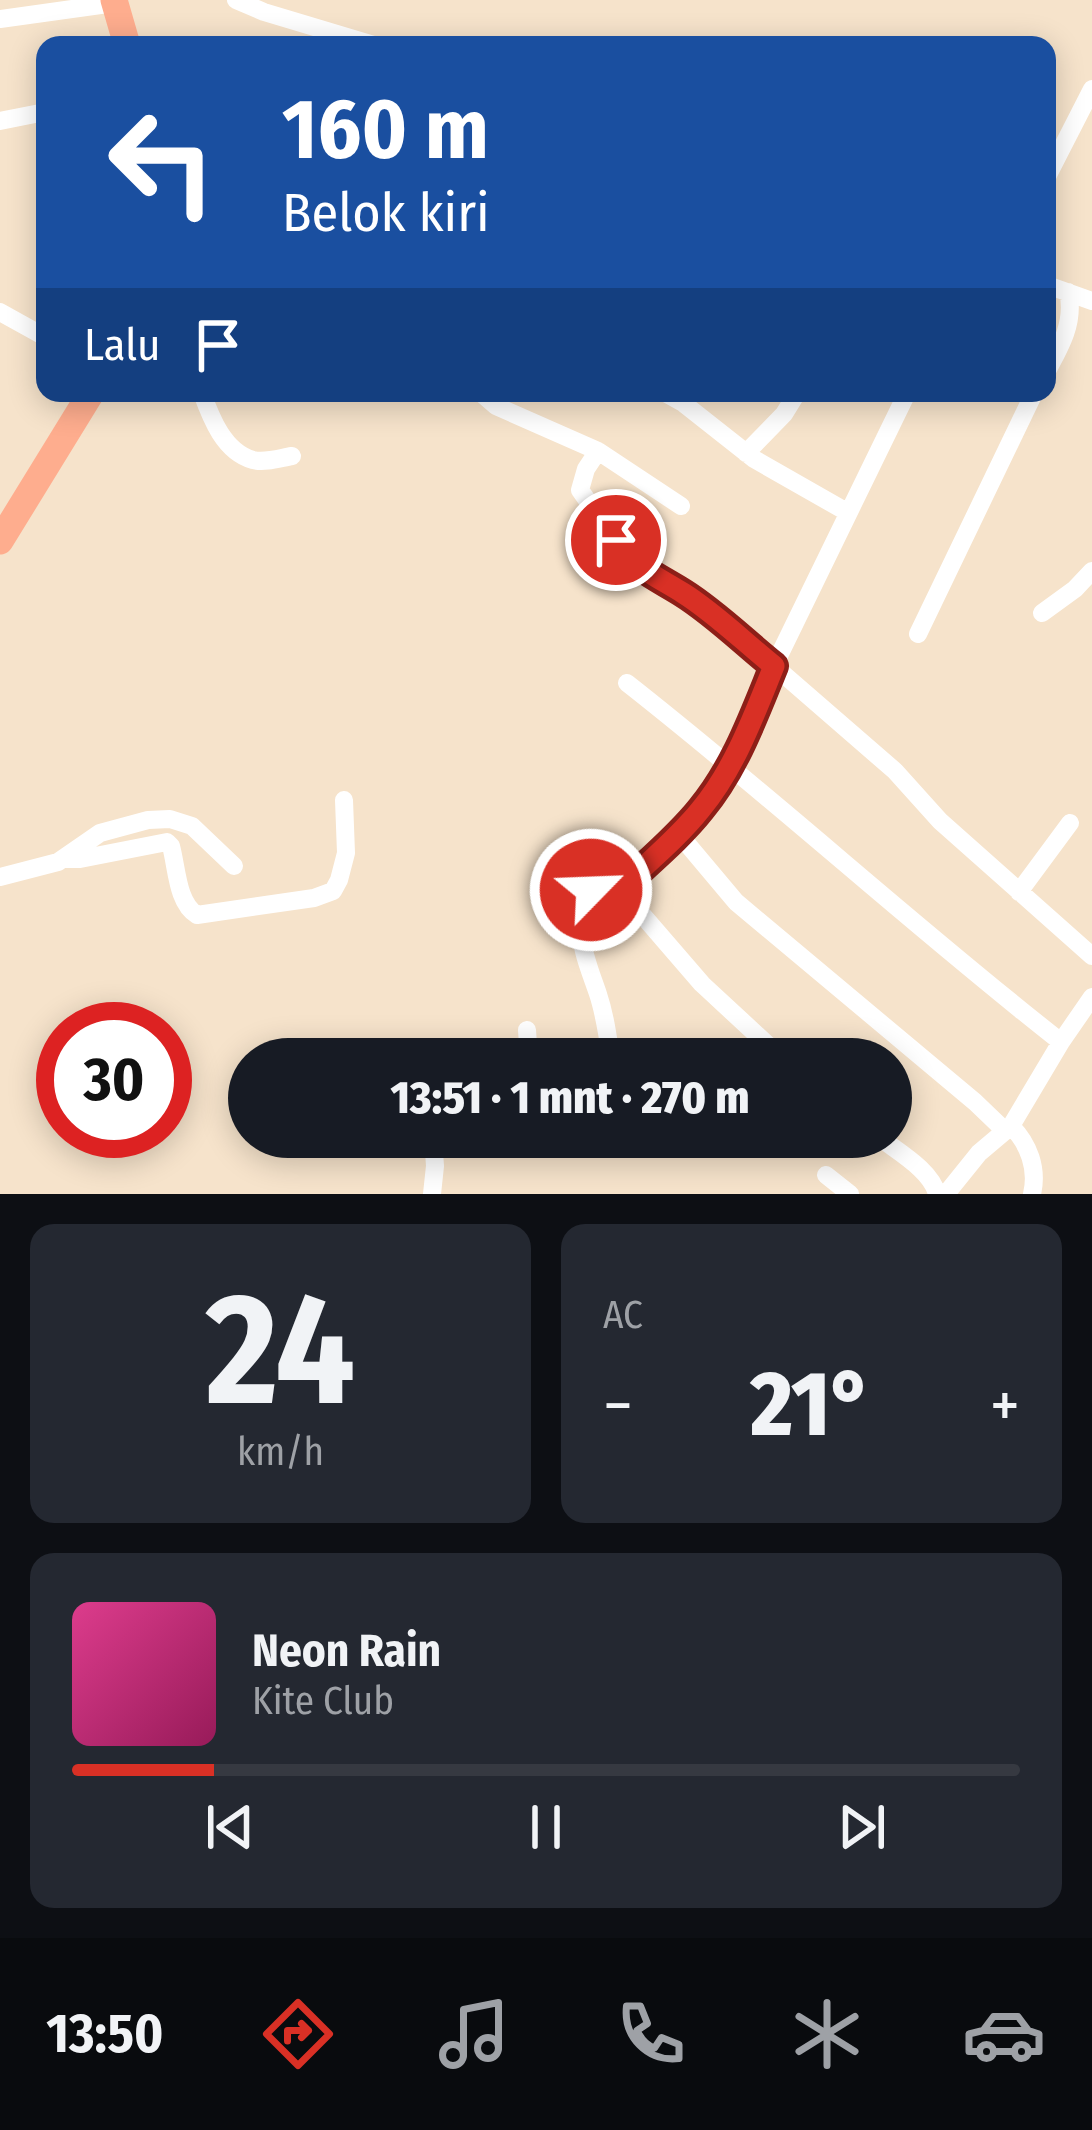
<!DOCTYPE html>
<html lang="id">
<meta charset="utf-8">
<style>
:root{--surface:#171b24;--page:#242831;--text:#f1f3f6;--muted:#9ea1a6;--line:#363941;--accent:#d93025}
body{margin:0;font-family:"Fira Sans Condensed",sans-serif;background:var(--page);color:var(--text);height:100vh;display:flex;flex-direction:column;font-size:45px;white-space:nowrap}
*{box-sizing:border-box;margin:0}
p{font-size:39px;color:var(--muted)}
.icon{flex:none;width:66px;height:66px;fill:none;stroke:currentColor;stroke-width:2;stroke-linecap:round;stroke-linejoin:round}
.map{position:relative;height:1194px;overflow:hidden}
.details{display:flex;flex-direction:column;gap:30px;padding:30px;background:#0d0f14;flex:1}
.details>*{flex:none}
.top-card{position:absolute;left:36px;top:36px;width:1020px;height:366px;border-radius:24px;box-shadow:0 6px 30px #0003;background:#1a4fa0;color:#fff;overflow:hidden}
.speed{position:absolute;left:36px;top:1002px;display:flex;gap:24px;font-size:60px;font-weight:700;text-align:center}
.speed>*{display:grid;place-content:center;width:156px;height:156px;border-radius:50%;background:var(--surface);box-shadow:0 6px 30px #0003;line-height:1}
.speed .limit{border:18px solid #d22;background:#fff;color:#111}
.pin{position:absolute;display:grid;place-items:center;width:102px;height:102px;color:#fff;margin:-51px;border:6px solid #fff;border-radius:50%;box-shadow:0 3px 12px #0007}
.me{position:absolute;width:132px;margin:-66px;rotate:66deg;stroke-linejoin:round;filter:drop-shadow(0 0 9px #0008)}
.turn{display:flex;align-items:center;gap:42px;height:252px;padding:0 48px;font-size:54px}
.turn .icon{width:156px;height:156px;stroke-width:2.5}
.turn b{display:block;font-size:84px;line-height:102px}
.then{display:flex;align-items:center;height:114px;padding:0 48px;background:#0003;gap:24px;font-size:45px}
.big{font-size:90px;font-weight:800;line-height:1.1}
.details .card{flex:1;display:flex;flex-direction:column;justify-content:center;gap:18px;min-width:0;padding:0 42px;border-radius:24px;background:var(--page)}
.details .dial{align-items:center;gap:0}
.dial b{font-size:156px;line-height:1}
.song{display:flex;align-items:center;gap:36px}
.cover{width:144px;height:144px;border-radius:18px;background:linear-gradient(135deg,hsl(330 70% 55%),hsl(330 70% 35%))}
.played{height:12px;border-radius:6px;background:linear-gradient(90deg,var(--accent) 15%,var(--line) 15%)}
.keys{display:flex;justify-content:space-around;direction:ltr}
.heat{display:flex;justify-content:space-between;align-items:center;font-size:66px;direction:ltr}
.details .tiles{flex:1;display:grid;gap:30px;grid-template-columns:1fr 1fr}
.card:last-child{grid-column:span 2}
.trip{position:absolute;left:228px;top:1038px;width:684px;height:120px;border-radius:60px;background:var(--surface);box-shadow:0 6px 30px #0003;font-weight:800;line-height:120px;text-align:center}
.tabs{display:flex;height:192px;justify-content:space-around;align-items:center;background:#090b0e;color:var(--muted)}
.tabs .icon{width:84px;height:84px}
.tabs .on{color:var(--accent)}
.tabs b{font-size:54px;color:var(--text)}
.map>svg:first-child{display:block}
</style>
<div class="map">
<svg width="1092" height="1194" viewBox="0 0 1092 1194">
<rect width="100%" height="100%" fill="#fef2dd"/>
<path fill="#f6e3cb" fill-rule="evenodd" d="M0,0h1092v1194h-1092zM45,45h1002v348h-1002zM63,1029h102v102h-102zM249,1059h642v78h-642z"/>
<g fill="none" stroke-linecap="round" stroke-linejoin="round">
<path stroke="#fff" stroke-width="18" d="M236,0l28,12 110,33
M0,19l115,-16
M0,121l45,-9
M1047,177l45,-88
M1047,285l45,16
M0,312l45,25
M1047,371c14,-25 28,-50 21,-79
M202,393c9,25 22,59 51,67 12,3 27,-2 39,-4
M481,393l15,13 102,45 -12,18 -6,21 46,66 33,26 22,9 93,75 121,105 45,50 152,135
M665,393l18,10 71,56 93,53
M598,451l83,55
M746,453l38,-39 13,-21
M1042,613l33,-24 17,-18
M918,634l116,-241
M627,683c148,116 286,243 434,359
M678,833l58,69 239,200 25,24 7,3
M62,859h18l87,-17 4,4c6,22 6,57 26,69l117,-17 19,-7 6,-11 7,-27 -2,-53
M0,877l58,-15 42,-29 48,-13 22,-1 22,7 42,40
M620,889l66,-63 33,-42 30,-57 25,-61 133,-273
M620,889l82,95 81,75
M1019,892l51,-69
M527,1030l2,29
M611,1059c-3,-22 -6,-44 -13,-65 -13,-38 -30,-73 -3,-108l25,3
M1011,1126c18,18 27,43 21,68
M566,1137c17,5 38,15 51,0
M879,1137c19,15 52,33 58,57
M826,1175l24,19
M432,1194l3,-28 -2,-29
M946,1194l33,-41 32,-27 50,-84 31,-45"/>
<path stroke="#fead8e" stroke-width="27" d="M114,0l13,45
M0,541l91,-148"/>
</g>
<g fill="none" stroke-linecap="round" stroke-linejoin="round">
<defs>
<path id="route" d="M591,890l4,-4 25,3c27,-26 58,-51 81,-80 34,-41 53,-94 73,-143 -30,-24 -59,-53 -91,-73 -27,-17 -49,-25 -67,-53"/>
</defs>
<use href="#route" stroke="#8d1f18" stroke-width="30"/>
<use href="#route" stroke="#d93025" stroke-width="21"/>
</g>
</svg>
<div class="speed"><div class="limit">30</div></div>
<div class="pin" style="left:616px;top:540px;background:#d93025"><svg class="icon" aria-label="arrive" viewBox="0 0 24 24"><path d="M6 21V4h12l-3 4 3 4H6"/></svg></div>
<svg class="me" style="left:591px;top:890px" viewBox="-20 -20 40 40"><circle r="17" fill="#d93025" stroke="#fff" stroke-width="3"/><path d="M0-11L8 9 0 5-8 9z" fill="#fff"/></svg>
<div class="trip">13:51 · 1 mnt · 270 m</div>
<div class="top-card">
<div class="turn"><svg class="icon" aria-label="left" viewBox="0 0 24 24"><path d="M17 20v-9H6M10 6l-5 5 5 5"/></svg><div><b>160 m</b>Belok kiri</div></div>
<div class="then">Lalu<svg class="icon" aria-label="arrive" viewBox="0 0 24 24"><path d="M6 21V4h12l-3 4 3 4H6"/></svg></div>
</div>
</div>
<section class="details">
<div class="tiles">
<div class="card dial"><b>24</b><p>km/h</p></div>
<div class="card"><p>AC</p>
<div class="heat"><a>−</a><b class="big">21°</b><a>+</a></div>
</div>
<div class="card">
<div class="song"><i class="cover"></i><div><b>Neon Rain</b><p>Kite Club</p></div></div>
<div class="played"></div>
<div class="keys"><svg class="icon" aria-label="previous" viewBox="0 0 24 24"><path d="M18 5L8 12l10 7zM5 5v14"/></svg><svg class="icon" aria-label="pause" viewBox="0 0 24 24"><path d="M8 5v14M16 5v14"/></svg><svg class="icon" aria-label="next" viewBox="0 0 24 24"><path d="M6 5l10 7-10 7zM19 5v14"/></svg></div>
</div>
</div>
</section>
<nav class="tabs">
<b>13:50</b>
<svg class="icon on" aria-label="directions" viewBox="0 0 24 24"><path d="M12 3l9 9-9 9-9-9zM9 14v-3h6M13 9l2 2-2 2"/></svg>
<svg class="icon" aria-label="music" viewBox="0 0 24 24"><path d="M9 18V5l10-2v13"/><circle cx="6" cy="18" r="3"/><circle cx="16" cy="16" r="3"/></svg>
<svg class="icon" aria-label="phone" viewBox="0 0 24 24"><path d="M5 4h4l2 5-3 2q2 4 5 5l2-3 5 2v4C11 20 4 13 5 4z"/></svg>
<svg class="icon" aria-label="climate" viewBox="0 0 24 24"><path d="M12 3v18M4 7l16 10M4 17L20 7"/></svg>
<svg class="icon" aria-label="car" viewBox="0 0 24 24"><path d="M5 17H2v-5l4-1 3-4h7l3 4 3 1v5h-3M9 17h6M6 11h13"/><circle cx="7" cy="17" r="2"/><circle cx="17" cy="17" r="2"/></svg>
</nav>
